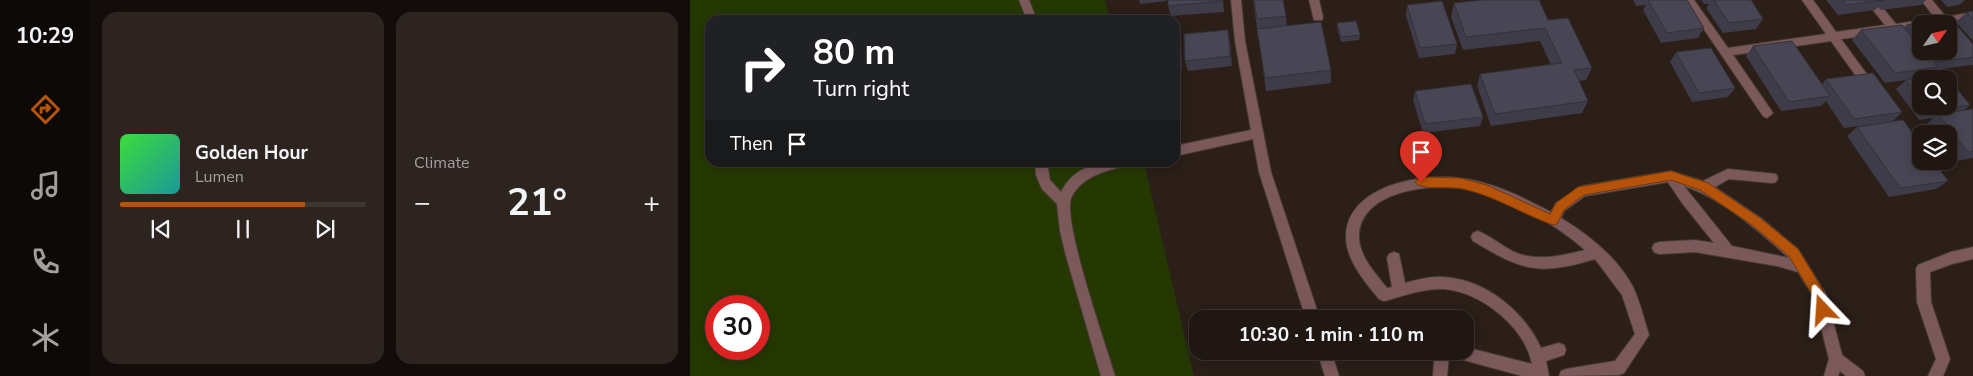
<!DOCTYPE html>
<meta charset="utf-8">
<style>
:root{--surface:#201712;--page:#2d2420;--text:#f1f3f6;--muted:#a29f9f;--line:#3d3632;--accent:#b45309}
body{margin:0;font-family:"Nunito Sans",sans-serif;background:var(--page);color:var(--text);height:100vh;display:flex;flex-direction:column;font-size:19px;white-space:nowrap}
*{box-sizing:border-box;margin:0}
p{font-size:16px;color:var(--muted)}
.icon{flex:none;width:28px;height:28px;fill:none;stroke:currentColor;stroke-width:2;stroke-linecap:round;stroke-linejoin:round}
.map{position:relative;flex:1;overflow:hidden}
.details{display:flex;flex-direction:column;gap:12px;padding:12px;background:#120d0a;width:600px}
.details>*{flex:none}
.guide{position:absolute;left:15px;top:15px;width:475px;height:152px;border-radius:15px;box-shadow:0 2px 12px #0003,0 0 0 1px var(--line);background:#202124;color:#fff;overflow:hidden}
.needle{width:32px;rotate:56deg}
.fabs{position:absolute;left:1222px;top:15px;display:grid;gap:10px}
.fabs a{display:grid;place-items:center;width:45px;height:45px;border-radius:10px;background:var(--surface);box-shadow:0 2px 12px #0003,0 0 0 1px var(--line);font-size:25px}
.speed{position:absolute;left:15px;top:295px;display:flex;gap:10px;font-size:25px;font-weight:700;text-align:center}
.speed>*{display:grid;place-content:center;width:65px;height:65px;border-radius:50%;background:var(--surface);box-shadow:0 2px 12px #0003,0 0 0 1px var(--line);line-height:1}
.speed .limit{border:8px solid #d22;background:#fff;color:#111}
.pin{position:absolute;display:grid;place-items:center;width:42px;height:42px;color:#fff;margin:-51px -21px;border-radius:50% 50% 50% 0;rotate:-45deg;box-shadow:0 0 5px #0007}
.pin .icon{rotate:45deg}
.me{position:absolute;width:55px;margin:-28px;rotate:340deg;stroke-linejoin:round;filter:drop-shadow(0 0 4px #0008)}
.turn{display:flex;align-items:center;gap:18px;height:105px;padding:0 25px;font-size:22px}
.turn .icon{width:65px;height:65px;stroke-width:2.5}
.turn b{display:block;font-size:35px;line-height:42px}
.then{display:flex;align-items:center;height:48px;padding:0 25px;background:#0003;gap:10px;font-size:19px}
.big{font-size:38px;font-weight:700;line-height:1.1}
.details .card{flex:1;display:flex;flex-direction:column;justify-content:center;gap:8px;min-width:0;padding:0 18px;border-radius:15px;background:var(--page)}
.song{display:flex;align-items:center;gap:15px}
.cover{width:60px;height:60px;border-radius:8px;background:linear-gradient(135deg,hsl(120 70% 55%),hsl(180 70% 35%))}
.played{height:5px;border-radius:2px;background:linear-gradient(90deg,var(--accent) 75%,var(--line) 75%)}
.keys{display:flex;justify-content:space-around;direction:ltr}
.heat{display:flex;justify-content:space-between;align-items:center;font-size:28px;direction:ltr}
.details .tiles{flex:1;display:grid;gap:12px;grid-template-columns:repeat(2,1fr)}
.trip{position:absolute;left:499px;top:310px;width:285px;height:50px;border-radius:15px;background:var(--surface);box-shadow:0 2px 12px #0003,0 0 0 1px var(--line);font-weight:700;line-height:50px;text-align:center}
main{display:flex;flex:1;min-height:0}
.menu{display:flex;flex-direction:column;width:90px;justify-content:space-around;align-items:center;background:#0d0907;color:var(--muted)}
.menu .icon{width:35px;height:35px}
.menu .on{color:var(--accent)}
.menu b{font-size:22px;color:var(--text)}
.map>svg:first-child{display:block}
</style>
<main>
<nav class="menu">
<b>10:29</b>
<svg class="icon on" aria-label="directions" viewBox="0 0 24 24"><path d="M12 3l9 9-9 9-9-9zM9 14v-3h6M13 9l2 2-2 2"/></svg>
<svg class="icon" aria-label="music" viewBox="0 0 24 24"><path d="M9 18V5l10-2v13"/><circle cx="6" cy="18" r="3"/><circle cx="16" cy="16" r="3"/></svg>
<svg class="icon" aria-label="phone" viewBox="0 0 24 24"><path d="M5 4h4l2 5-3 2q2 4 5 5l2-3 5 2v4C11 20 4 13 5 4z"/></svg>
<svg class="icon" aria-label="climate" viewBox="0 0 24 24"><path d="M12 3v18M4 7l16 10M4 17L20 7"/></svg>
</nav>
<section class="details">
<div class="tiles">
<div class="card">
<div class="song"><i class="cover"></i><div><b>Golden Hour</b><p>Lumen</p></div></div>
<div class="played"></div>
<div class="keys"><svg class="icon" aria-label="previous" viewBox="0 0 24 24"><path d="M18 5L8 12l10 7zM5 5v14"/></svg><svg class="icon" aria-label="pause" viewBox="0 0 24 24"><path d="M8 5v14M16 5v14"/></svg><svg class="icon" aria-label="next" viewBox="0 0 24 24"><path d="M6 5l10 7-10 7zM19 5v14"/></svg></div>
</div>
<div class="card"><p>Climate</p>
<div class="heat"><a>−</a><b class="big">21°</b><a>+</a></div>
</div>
</div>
</section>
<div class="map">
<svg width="1283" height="376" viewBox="0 0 1283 376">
<rect width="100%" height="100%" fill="#2b1f18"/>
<path fill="#253802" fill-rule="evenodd" d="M0,0h415l5,20h-400v142l434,1 50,213h-504zM26,306h43v43h-43z"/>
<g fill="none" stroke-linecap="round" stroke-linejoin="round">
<defs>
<path id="street" d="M329,0h10l8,20h-10z
M541,0h10l4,41 26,131 49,147h-14l-47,-147 -6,-33 -78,17v-10l76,-16 -16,-89z
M619,0h10l4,17 -1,3h-8z
M994,0h10l34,48 98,-14 -24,-34h11l23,32 49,-7 -20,-25h11l20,24 25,-4 5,4h-5v4l-80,11 33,45 2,3 -6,4 -4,-1 -35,-49 -98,14 38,55 2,3 -6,5 -4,-2z
M1231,0h11l14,17 27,-5v8l-22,3 -2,4v-3h-17v-5l3,-1z
M345,162h12l3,18 11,12c13,-26 37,-30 64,-30l-2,4c-19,6 -40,10 -51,30 -12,20 35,152 43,180h-14l-35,-120 -6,-25 -3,-27 -15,-15 -6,-14z
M1038,169l48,5 2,4 -2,4 -4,1 -43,-4 -14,8 46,31 37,31 28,45 16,61 21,16 2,5h-19l-6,-5 -2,5h-14l5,-17 -16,-63 -15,-24 -21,-6 -82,-14 -36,2 -5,-2 -2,-4 2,-4 5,-2 36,-2 19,3 -32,-40 -14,-21 -83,14 -21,15 -3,7c28,17 56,39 72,69 7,15 11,32 16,48l-25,38 -5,2 -60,1 2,-5 5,-2 49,-8 20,-27 -13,-39 -27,-36c-57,17 -72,12 -122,-18l-2,-4 2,-4 5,-2c12,5 23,14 34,20 22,11 50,5 73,-1 -33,-29 -82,-56 -126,-62 -32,-4 -98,4 -100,47 -1,20 16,38 28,53l5,-1 -5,-29 2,-4 5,-2 5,2 6,29c12,-3 25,-7 38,-6 42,2 81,34 98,71l18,-5 5,2 2,5 -2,5 -18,6 3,15h-27l-73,-20 -2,20h-14l2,-25h30v-4l67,17c-7,-37 -51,-72 -88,-75 -20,-1 -41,7 -60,12l-5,-2c-14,-17 -33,-39 -33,-62 0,-51 75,-64 112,-59 33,3 64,19 93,34l5,-9 26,-17 89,-15 32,10zM994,186c37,12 75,45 105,72l-57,-12z
M1283,247v12l-21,5 -22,8 1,30 19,57 -7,17h-15l8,-17 -19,-57 -1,-33 2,-4 33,-13z
M627,351h14l8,25h-14z"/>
</defs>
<use href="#street" stroke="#483c35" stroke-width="2"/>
<use href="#street" fill="#7b595b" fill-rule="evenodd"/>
</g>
<path fill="#3e3c48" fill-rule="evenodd" d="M449,0h27v1l-26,3z
M533,0l1,12 -53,4 -3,-10z
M563,0l33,16 1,10 44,44v13l-65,8z
M943,0h54l17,28 -6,10 -37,5 -18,-33 3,-5 -10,1z
M1011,0h50l12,19 -7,10 -33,4 -17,-25 3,-4h-5z
M1136,0h100l-5,5 -40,5 -3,-3 -3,3 -37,5z
M1251,0h24l-6,5 -12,2z
M764,3l94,17 44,48 -6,12 -7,1 9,20 -6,12 -91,13 -14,-40 3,-12 71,-9 -11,-24 -77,9 -12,-33z
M717,5l50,39 -2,10 -36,4 -13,-42z
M1283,11v30l-17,-19 11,-10z
M1261,19l22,25v21h-1l-38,5 -6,7 17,-3 25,31 -7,6 10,-2v49l-17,3 -7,-9v-18h-14l-8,-10 6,-6 -14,2 -23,-31 10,-9 -21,3 -33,-43 9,-10 41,-5 2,2 3,-2zM1231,24h28v27h-28zM1231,79h28v27h-28z
M647,23l23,12 -1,5 -18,2 -4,-14z
M540,40l2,26 -44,5 -3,-10z
M485,41l6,5 1,23h-7z
M1063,46l69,38 4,-5 76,33 -10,10 -48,6 -18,-27 -5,5 -40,5 -35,-55z
M986,52l59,36 -7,9 -36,5 -22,-40z
M725,91l68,26 -3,9 -57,7 -10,-33z
M1167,127l91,54 -12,8 -47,8 -42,-61z"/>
<path fill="#32313b" d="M538,30l2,10 2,26 -2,-10z
M490,41l1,5 1,23 -2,-6z"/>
<path fill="#484654" stroke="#32313b" d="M478,0h54v1l-54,5z
M564,0h29l3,16 -29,3z
M792,0h57l9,20 20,-2 24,50 -18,2 14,31 -93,13 -15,-40 82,-11 -17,-35 -79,9 -12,-34z
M958,0h39l17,28 -37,5z
M1024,0h37l12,19 -34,4z
M1153,0h41l-38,5z
M752,1l15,43 -37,4 -13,-43z
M1283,11v8l-6,-7z
M1261,19l22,25v13l-36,5 -8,-11h20v-27h-28v18l-14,-17z
M666,21l4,14 -19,2 -4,-14z
M631,22l10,48 -66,8 -8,-49z
M1212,25l19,23v3h3l14,16 -43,6 -34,-43z
M538,30l2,26 -45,5 -1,-27z
M485,41h5v22l-5,1z
M1102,41l38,55 -41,6 -36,-56z
M1021,48l24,40 -36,5 -23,-41z
M1183,73l29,39 -48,7 -28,-40z
M1255,74l25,31 -40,5 -3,-4h22v-27h-28v20l-15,-19z
M781,84l12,33 -58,7 -10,-33z
M1283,109v42l-5,1 -30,-38z
M1213,120l18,25v16h13l14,20 -48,7 -43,-61z"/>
<path fill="#b45309" stroke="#753606" d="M981,171l37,12 52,35 38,31 25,41 6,20 -2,4h-8l-6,-18 -24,-40 -37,-31 -52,-35 -29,-10 -87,15 -20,15 -7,14 -4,1c-31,-11 -58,-29 -90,-36 -11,-3 -43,2 -48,-7l6,-5 39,1 27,7 63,29 6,-11 22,-16z"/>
</svg>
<div class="fabs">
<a><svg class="needle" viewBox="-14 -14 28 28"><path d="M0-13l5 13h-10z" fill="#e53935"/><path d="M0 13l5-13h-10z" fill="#a29f9f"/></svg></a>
<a><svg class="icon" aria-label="search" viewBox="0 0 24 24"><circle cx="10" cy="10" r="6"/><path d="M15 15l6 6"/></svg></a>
<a><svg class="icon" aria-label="layers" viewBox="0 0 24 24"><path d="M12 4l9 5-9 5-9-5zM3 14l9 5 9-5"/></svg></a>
</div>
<div class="speed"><div class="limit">30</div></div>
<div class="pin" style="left:731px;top:182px;background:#d93025"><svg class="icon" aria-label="arrive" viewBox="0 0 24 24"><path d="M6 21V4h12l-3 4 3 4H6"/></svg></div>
<svg class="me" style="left:1133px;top:310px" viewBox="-20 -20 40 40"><path d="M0-17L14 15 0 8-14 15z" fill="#b45309" stroke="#fff" stroke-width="4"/></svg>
<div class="trip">10:30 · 1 min · 110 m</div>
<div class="guide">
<div class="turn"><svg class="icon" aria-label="right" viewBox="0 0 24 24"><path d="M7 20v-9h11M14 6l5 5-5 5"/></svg><div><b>80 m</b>Turn right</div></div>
<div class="then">Then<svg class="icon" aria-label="arrive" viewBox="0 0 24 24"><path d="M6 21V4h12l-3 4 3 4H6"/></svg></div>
</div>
</div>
</main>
